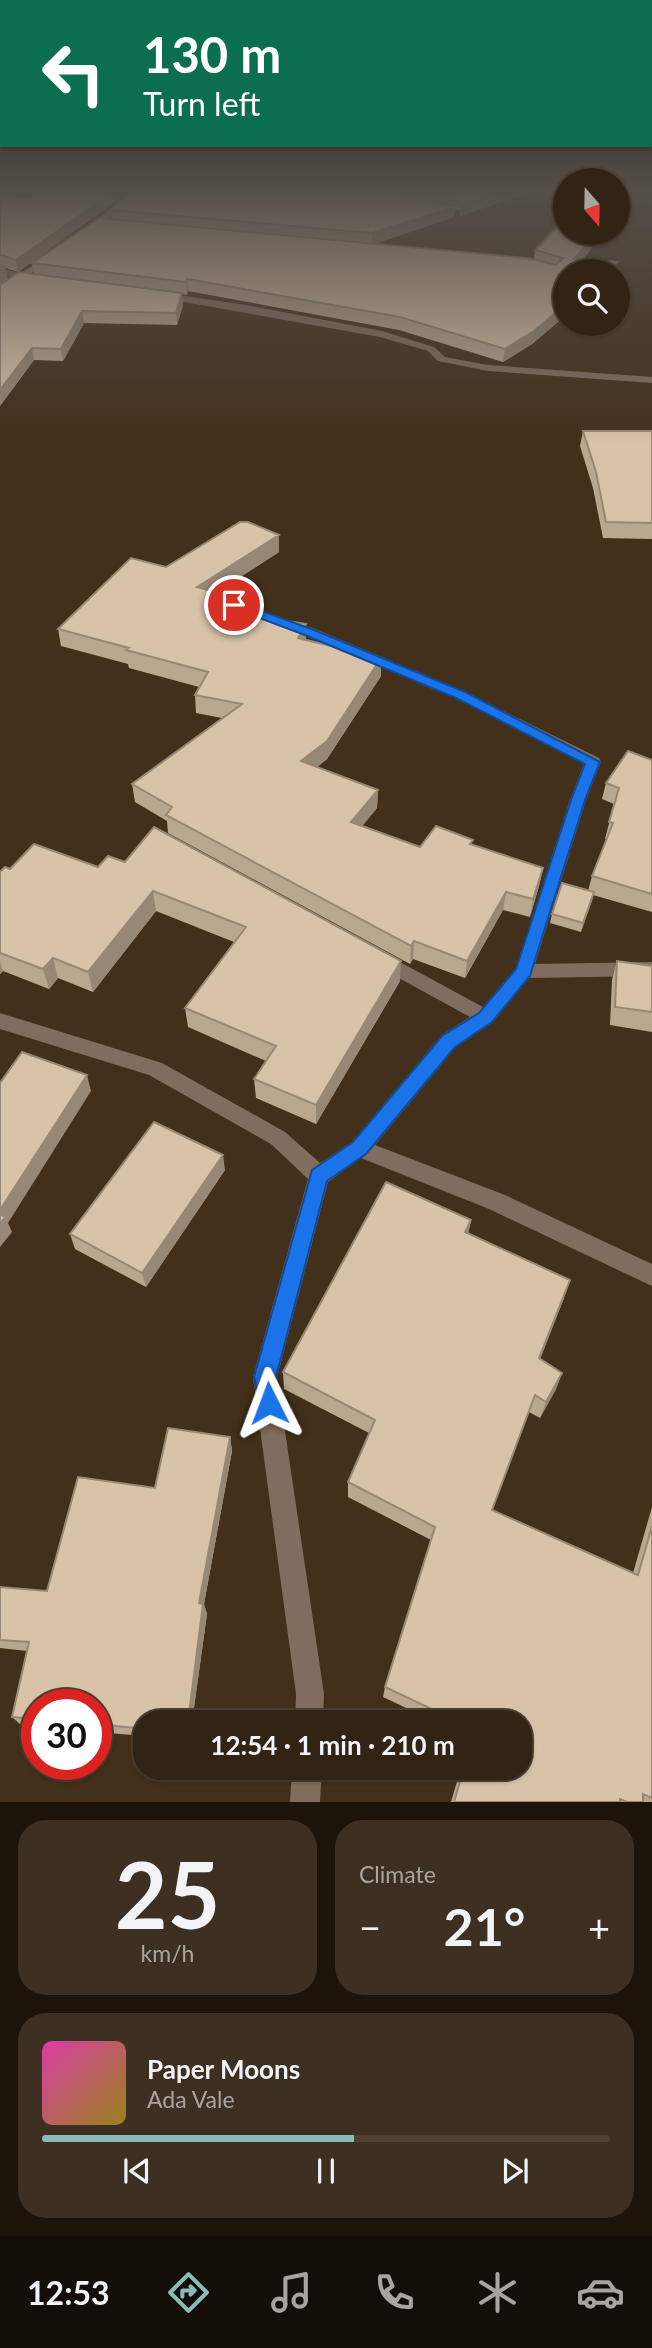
<!DOCTYPE html>
<meta charset="utf-8">
<style>
:root{--surface:#322414;--page:#3d3022;--text:#f1f3f6;--muted:#a8a4a0;--line:#4d4134;--accent:#8bbbb9}
body{margin:0;font-family:Lato,sans-serif;background:var(--page);color:var(--text);height:100vh;display:flex;flex-direction:column;font-size:26px;white-space:nowrap}
*{box-sizing:border-box;margin:0}
p{font-size:23px;color:var(--muted)}
.icon{flex:none;width:38px;height:38px;fill:none;stroke:currentColor;stroke-width:2;stroke-linecap:round;stroke-linejoin:round}
.map{position:relative;height:1802px;overflow:hidden}
.panel{display:flex;flex-direction:column;gap:18px;padding:18px;background:#1c140b;flex:1}
.panel>*{flex:none}
.top-card{position:absolute;left:0px;top:0px;width:653px;height:147px;box-shadow:0 2px 5px #0004,0 0 0 2px var(--line);background:#0b6e4f;color:#fff;overflow:hidden}
.needle{width:46px;rotate:160deg}
.fabs{position:absolute;left:553px;top:168px;display:grid;gap:14px}
.fabs a{display:grid;place-items:center;width:77px;height:77px;border-radius:50%;background:var(--surface);box-shadow:0 2px 5px #0004,0 0 0 2px var(--line);font-size:35px}
.speed{position:absolute;left:21px;top:1689px;display:flex;gap:14px;font-size:35px;font-weight:700;text-align:center}
.speed>*{display:grid;place-content:center;width:91px;height:91px;border-radius:50%;background:var(--surface);box-shadow:0 2px 5px #0004,0 0 0 2px var(--line);line-height:1}
.speed .limit{border:10px solid #d22;background:#fff;color:#111}
.pin{position:absolute;display:grid;place-items:center;width:60px;height:60px;color:#fff;margin:-30px;border:4px solid #fff;border-radius:50%;box-shadow:0 2px 7px #0007}
.me{position:absolute;width:77px;margin:-38px;rotate:357deg;stroke-linejoin:round;filter:drop-shadow(0 0 5px #0008)}
.turn{display:flex;align-items:center;gap:24px;height:147px;padding:0 28px;font-size:32px}
.turn .icon{width:91px;height:91px;stroke-width:2.5}
.turn b{display:block;font-size:49px;line-height:60px}
.big{font-size:52px;font-weight:700;line-height:1.1}
.panel .tile{flex:1;display:flex;flex-direction:column;justify-content:center;gap:10px;min-width:0;padding:0 24px;border-radius:28px;background:var(--page)}
.panel .dial{align-items:center;gap:0}
.dial b{font-size:91px;line-height:1}
.song{display:flex;align-items:center;gap:21px}
.cover{width:84px;height:84px;border-radius:10px;background:linear-gradient(135deg,hsl(320 70% 55%),hsl(50 70% 35%))}
.played{height:7px;border-radius:4px;background:linear-gradient(90deg,var(--accent) 55%,var(--line) 55%)}
.keys{display:flex;justify-content:space-around;direction:ltr}
.heat{display:flex;justify-content:space-between;align-items:center;font-size:38px;direction:ltr}
.panel .tiles{flex:1;display:grid;gap:18px;grid-template-columns:1fr 1fr}
.tile:last-child{grid-column:span 2}
.trip{position:absolute;left:133px;top:1710px;width:399px;height:70px;border-radius:28px;background:var(--surface);box-shadow:0 2px 5px #0004,0 0 0 2px var(--line);font-weight:700;line-height:70px;text-align:center}
.tab-bar{display:flex;height:112px;justify-content:space-around;align-items:center;background:#140e08;color:var(--muted)}
.tab-bar .icon{width:49px;height:49px}
.tab-bar .on{color:var(--accent)}
.tab-bar b{font-size:32px;color:var(--text)}
.map>svg:first-child{display:block}
</style>
<div class="map">
<svg width="652" height="1802" viewBox="0 0 652 1802">
<rect width="100%" height="100%" fill="#42301a"/>
<g fill="none" stroke-linecap="round" stroke-linejoin="round">
<path fill="#816d5e" fill-rule="evenodd" d="M0,268l40,10 1,2 -4,3 -37,-9z
M159,292l93,14 130,25 52,16 11,10 43,8 164,12v6l-164,-12 -50,-10 -10,-10 -48,-14 -224,-40v-4z
M234,601l81,28 150,63 134,66 2,4 -15,38 -51,164 117,-2v14l-123,2 -36,44 -37,25 -81,98 130,50 147,69v22l-163,-77 -128,-51 -33,24 -51,195 47,317 -1,28h-28l1,-28 -43,-317 55,-198 -37,-35 -122,-69 -149,-46v-16l162,50 123,69 35,31 32,-21 90,-107 28,-18 -95,-52 -3,-5 3,-5h12l96,52 33,-39 54,-168 14,-36 -129,-66 -150,-63 -76,-27v-6z
M292,1768h30l-2,34h-30z"/>
<path fill="#ac8d74" fill-rule="evenodd" d="M135,191h9l-55,43h-6v-4z
M49,254l7,2 -56,39v-7z"/>
</g>
<path fill="#baa790" d="M36,191h94l-112,81 -12,-4 -6,17v-93l28,7z
M133,191h401l-74,25v-6l-5,-1 -1,8 -80,27 160,16 1,-10 30,-17h39l-22,27 -17,11v45l-33,28 -29,18 -104,-32 -211,-39 -1,4 -5,-1 1,11 -6,20 -93,-2 -21,38 -29,-1 -34,46v-121l34,-11 -2,-11 80,-44 -2,-9z
M583,431h69v108l-49,-1 -10,-50 -13,-42z
M279,552l-62,40 27,7 1,15 61,26 75,18v18l-54,83 -10,8 61,23 -1,18 -15,18 58,21 52,-2 71,23 -4,18 -9,31 -27,-7 -38,68 -52,-19 -3,5 -242,-131 -1,-12 -32,-19 -3,-18 90,-66 -26,-5 -1,-18 4,-8 -70,-19 -1,-4 -67,-18 -3,-17 108,-62z
M652,760v152l-59,-17 -12,37 -31,-9 2,-9 36,-23 4,-15 15,-37h-2l9,-35 -12,-5 4,-16z
M34,844l366,137 -84,143 -60,-26 -2,-19 12,-18 -78,-34 -3,-19 49,-66 -78,-31 -63,81 -35,-14 -9,11 -46,-18 -3,3v-102l10,-3z
M617,961l35,5v66l-42,-7 2,-45z
M225,1170l-79,117 -71,-38 -5,-15z
M471,1220l-3,14 96,64 -24,61 22,14 -6,16 -16,29 -11,-6 -37,98 141,63 19,-66v295h-201l10,-34h59v-46h-84l-53,-25 2,-10 46,-147 -83,-43v-15l21,-49 -85,-44 -1,-17z
M230,1437l2,14 -28,153 3,10 -15,108h-47v14l-49,-4v-28h-59v22l-16,-1 -9,-8 15,-66 -27,-3v-61l47,4 108,-103z"/>
<path fill="#978876" d="M114,191h16l-112,81 -2,-12z
M503,191h31l-74,25v-11z
M455,207l-1,10 -82,28v-12z
M597,233h7l-32,38 2,-12z
M617,262l-2,9h-9z
M5,268l3,11 -8,6v-14z
M187,279l1,12 -1,4 -1,-13z
M182,293l1,12 -6,20 -1,-12z
M565,305v11l-33,28 -29,18 2,-13z
M82,311l2,12 -21,38 -2,-12z
M32,348l2,12 -34,46v-16z
M279,535v17l-81,53 -1,-18z
M244,599l2,18 -13,-5z
M306,624v18l-8,-4z
M381,658v18l-54,83 -25,20 -1,-18z
M378,790l-1,18 -27,33 1,-19z
M543,868l-4,18 -9,31 3,-18z
M153,891l3,20 -63,81 -5,-20z
M506,892l-3,18 -38,68 2,-17z
M594,892l-2,9 -11,31 2,-9z
M414,941l-1,18 -3,5 1,-18z
M53,958l5,20 -9,11 -6,-20z
M401,961l-1,20 -84,143v-19z
M0,962l3,9 -3,3z
M87,1075l4,16 -83,132 4,9 -12,15v-37z
M223,1155l2,15 -79,117 -4,-14z
M471,1220l-4,19 -2,-7z
M570,1280l-6,18 -30,77 5,-17z
M562,1373l-6,16 -16,29 6,-16z
M230,1437l2,14 -28,153 3,10 -15,108h-4l11,-119z"/>
<path fill="#d8c2a8" stroke="#978876" stroke-width="2" d="M36,191h78l-98,69 -16,-5v-63l28,7z
M133,191h255l67,16 -83,26 -262,-23z
M424,191h79l-43,14v-5z
M99,218l428,40 29,7 7,-7 -28,-8 30,-32v15h32l-23,26 43,3 -11,9h-41v34l-31,26 -29,18 -105,-32 -213,-38 -1,3 -154,-19z
M0,266l5,2 -5,3z
M19,272l163,21 -6,20 -94,-2 -21,38 -29,-1 -32,42v-105z
M583,431h69v92l-46,-1 -10,-50z
M240,522h8l31,13 -82,52 47,12 -11,13 73,12 -8,14 83,20 -54,83 -26,20 77,29 -27,32 69,25 16,-21 37,14 -3,4 73,24 -10,31 -27,-7 -39,69 -53,-20 -3,5 -245,-131 6,-8 -40,-23 110,-80 -47,-9 13,-23 -82,-22 3,-2 -71,-19 73,-71 35,9z
M628,751l24,9v134l-60,-18 21,-53 -4,-1 10,-34 -13,-5z
M154,827l247,134 -85,144 -62,-26 22,-33 -91,-38 61,-81 -93,-36 -65,81 -35,-14 -10,11 -43,-16v-81l5,-5 5,2 24,-25 64,23 10,-11 17,6z
M562,883l32,9 -11,31 -31,-9z
M617,961l35,5v46l-37,-5z
M22,1052l65,23 -87,135v-127z
M154,1122l69,33 -81,118 -72,-39z
M386,1182l85,38 -6,12 105,48 -31,78 23,15 -16,29 -11,-7 -43,115 146,65 14,-49v272l-9,-4v8h-16l-7,-3v3h-166l10,-34h56v-46h-61l-74,-35 50,-160 -87,-45 27,-62 -92,-48z
M0,1214l5,3 -5,7z
M168,1428l62,9 -31,166 4,1 -15,118h-43v7l-49,-5v-20h-59v15l-25,-2 17,-75 -29,-2v-53l47,4 31,-114 77,11z"/>
<linearGradient id="sky" x2="0" y2="1"><stop stop-color="#241a0e"/><stop offset="0.43" stop-color="#544e49"/><stop offset="1" stop-color="#544e49" stop-opacity="0"/></linearGradient>
<rect width="652" height="443" fill="url(#sky)"/>
<path fill="#1a73e8" stroke="#114b97" stroke-width="2" d="M234,601l80,29 151,62 135,70 -15,38 -55,176 -38,46 -37,25 -89,107 -39,27 -51,196 4,26 -3,8 -8,3 -8,-3 -7,-34 58,-207 41,-28 89,-106 37,-23 37,-44 55,-169 14,-36 -129,-66 -151,-63 -75,-28v-5z"/>
</svg>
<div class="fabs">
<a><svg class="needle" viewBox="-14 -14 28 28"><path d="M0-13l5 13h-10z" fill="#e53935"/><path d="M0 13l5-13h-10z" fill="#a8a4a0"/></svg></a>
<a><svg class="icon" aria-label="search" viewBox="0 0 24 24"><circle cx="10" cy="10" r="6"/><path d="M15 15l6 6"/></svg></a>
</div>
<div class="speed"><div class="limit">30</div></div>
<div class="pin" style="left:234px;top:605px;background:#d93025"><svg class="icon" aria-label="arrive" viewBox="0 0 24 24"><path d="M6 21V4h12l-3 4 3 4H6"/></svg></div>
<svg class="me" style="left:269px;top:1403px" viewBox="-20 -20 40 40"><path d="M0-17L14 15 0 8-14 15z" fill="#1a73e8" stroke="#fff" stroke-width="4"/></svg>
<div class="trip">12:54 · 1 min · 210 m</div>
<div class="top-card">
<div class="turn"><svg class="icon" aria-label="left" viewBox="0 0 24 24"><path d="M17 20v-9H6M10 6l-5 5 5 5"/></svg><div><b>130 m</b>Turn left</div></div>
</div>
</div>
<section class="panel">
<div class="tiles">
<div class="tile dial"><b>25</b><p>km/h</p></div>
<div class="tile"><p>Climate</p>
<div class="heat"><a>−</a><b class="big">21°</b><a>+</a></div>
</div>
<div class="tile">
<div class="song"><i class="cover"></i><div><b>Paper Moons</b><p>Ada Vale</p></div></div>
<div class="played"></div>
<div class="keys"><svg class="icon" aria-label="previous" viewBox="0 0 24 24"><path d="M18 5L8 12l10 7zM5 5v14"/></svg><svg class="icon" aria-label="pause" viewBox="0 0 24 24"><path d="M8 5v14M16 5v14"/></svg><svg class="icon" aria-label="next" viewBox="0 0 24 24"><path d="M6 5l10 7-10 7zM19 5v14"/></svg></div>
</div>
</div>
</section>
<nav class="tab-bar">
<b>12:53</b>
<svg class="icon on" aria-label="directions" viewBox="0 0 24 24"><path d="M12 3l9 9-9 9-9-9zM9 14v-3h6M13 9l2 2-2 2"/></svg>
<svg class="icon" aria-label="music" viewBox="0 0 24 24"><path d="M9 18V5l10-2v13"/><circle cx="6" cy="18" r="3"/><circle cx="16" cy="16" r="3"/></svg>
<svg class="icon" aria-label="phone" viewBox="0 0 24 24"><path d="M5 4h4l2 5-3 2q2 4 5 5l2-3 5 2v4C11 20 4 13 5 4z"/></svg>
<svg class="icon" aria-label="climate" viewBox="0 0 24 24"><path d="M12 3v18M4 7l16 10M4 17L20 7"/></svg>
<svg class="icon" aria-label="car" viewBox="0 0 24 24"><path d="M5 17H2v-5l4-1 3-4h7l3 4 3 1v5h-3M9 17h6M6 11h13"/><circle cx="7" cy="17" r="2"/><circle cx="17" cy="17" r="2"/></svg>
</nav>
